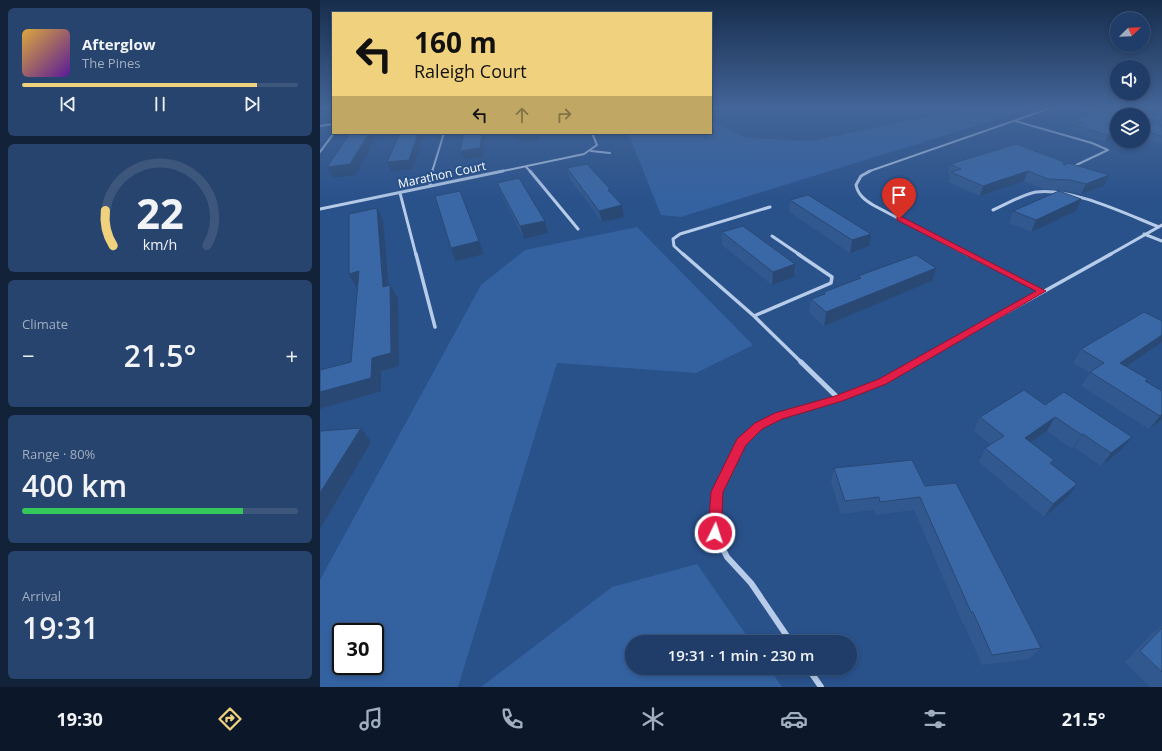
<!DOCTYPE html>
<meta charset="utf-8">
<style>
:root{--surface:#1f3d68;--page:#27446e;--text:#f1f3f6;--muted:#a1aec0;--line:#3c567c;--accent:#f0d27e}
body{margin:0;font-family:"Open Sans",sans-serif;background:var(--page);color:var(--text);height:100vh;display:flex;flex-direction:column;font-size:15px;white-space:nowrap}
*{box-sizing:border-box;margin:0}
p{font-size:13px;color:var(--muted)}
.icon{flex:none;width:22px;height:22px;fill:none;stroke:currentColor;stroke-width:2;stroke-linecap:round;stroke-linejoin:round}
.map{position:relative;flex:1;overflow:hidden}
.details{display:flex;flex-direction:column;gap:8px;padding:8px;background:#112239;width:320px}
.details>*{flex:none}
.hud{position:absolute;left:12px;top:12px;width:380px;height:122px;border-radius:0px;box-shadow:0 2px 6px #0003,0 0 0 1px var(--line);background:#f0d27e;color:#111;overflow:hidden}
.needle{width:26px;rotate:67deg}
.fabs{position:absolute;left:790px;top:12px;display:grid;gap:8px}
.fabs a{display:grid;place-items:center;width:40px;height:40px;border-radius:50%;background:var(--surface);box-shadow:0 2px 6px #0003,0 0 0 1px var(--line);font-size:20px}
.speed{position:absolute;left:12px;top:623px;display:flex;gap:8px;font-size:20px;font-weight:700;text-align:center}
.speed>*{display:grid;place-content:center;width:52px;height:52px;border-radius:50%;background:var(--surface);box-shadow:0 2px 6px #0003,0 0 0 1px var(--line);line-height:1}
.speed .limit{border:2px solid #111;border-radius:6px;background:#fff;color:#111}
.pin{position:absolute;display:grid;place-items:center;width:34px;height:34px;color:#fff;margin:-41px -17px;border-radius:50% 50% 50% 0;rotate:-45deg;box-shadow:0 0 4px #0007}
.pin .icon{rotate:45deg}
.me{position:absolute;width:44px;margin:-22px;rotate:4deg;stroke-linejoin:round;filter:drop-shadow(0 0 3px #0008)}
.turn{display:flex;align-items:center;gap:14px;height:84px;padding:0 16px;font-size:18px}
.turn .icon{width:52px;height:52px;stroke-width:2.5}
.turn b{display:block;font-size:28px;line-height:34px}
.lanes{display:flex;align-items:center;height:38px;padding:0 16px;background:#0003;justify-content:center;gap:20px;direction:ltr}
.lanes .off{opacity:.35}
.big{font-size:30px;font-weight:600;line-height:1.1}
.details .card{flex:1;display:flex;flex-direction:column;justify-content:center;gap:6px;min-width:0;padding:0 14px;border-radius:6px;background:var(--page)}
.details .dial{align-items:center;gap:0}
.dial svg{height:104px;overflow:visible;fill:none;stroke:var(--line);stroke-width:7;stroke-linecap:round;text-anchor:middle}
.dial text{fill:var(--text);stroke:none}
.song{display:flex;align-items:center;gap:12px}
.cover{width:48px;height:48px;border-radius:6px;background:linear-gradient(135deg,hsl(40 70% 55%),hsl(270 70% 35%))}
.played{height:4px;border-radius:2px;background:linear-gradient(90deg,var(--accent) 85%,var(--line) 85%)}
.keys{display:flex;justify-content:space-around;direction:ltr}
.heat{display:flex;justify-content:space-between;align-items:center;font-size:22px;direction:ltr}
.charge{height:6px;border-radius:3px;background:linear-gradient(90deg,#34c759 80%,var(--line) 0)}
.trip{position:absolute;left:305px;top:635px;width:232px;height:40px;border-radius:20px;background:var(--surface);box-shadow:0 2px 6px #0003,0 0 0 1px var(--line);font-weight:600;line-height:40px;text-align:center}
.tabs{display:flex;height:64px;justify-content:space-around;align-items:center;background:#0c182a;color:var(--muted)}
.tabs .icon{width:28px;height:28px}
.tabs .selected{color:var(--accent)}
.tabs b{font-size:18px;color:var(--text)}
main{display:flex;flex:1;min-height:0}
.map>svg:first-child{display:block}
</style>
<main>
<section class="details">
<div class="card">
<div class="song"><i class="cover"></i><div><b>Afterglow</b><p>The Pines</p></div></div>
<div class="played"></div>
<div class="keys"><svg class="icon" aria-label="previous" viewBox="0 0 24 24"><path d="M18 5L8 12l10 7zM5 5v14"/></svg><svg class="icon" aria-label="pause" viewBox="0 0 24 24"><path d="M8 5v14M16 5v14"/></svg><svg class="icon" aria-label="next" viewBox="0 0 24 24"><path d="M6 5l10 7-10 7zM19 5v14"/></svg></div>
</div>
<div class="card dial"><svg viewBox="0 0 100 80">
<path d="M14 69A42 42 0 1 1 86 69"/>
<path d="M14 69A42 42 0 0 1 8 42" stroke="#f0d27e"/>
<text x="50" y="56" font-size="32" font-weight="700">22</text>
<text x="50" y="72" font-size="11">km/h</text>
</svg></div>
<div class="card"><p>Climate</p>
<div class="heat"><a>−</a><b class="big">21.5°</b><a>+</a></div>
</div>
<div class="card"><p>Range · 80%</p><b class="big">400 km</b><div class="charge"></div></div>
<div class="card"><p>Arrival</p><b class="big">19:31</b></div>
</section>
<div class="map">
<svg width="842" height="687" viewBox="0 0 842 687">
<rect width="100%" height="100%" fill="#29518a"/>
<path fill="#3462a1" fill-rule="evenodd" d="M652,108h61l-352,109 -20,-2 -33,-82h83v-11l36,16 64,3z
M317,227l116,118 -57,28 -139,-10 -99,324h-138v-107l161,-295 44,-35zM21,632h34v34h-34z
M377,564l54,78h-119v26h137l13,19h-301l131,-100z"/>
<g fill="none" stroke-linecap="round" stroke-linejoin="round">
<path stroke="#b7cce9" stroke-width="2" d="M765,108l18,4
M695,121l77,22 16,7 -36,17
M0,126l13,-2
M271,151l19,2
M0,152l14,-19
M206,167l5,5
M112,172l12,-39
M178,172l86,-18 13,-9 -5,-12
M547,172l184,-64"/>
<path stroke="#b7cce9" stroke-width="3" d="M210,171l48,58
M550,171l-9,5 -5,9c2,10 9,15 17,20l95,50
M110,186l2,-15
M80,193l16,62
M0,209l183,-38
M673,210c14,-6 28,-15 43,-18 34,-5 90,22 123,35
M824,234l18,7
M452,236l28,19
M364,255l-10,-9 -1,-7 7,-5 90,-27
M789,255l53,-30"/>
<path stroke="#b7cce9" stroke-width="3.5" d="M96,254l19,73
M363,254l71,62 48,47
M647,254l75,37
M434,316l77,-33 1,-6 -34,-23
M596,363l195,-109"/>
<path stroke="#b7cce9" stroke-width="5" d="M481,362l37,36
M396,504l1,-12 24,-50 17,-16 21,-10 59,-18 44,-16 36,-20"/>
<path stroke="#b7cce9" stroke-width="6" d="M396,503l-1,30 12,24 24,26 40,59
M488,668l13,19"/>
</g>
<path fill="#32598f" d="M793,108h49v36l-19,-5v-24h-26v22l-12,5 -34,-10 2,-4 -3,-1 3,-7 40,-11z
M630,164l114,1 40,21 -23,8 -16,-3 -21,-2 -20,-8 -44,15 -32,-14 2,-7 -2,-1z
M247,168l57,49 -22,5 -32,-43z
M177,183l48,38 3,12 -24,6 -23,-45z
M761,199l-5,12 -45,21 -22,-9 4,-12z
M470,200l79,46 -19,7 -61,-41z
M402,232l73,32 -1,13 -22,8 -50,-40z
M538,276l74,5 -108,45 -15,-13 2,-14 12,-4 1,-3 34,-13z
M842,342l-36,25 22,12 -2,3 16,9v29l-13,9 -68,-43 9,-13 -17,-10 8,-14z
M725,405l76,45 -20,16 -27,-19 -2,2 -25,-18 -17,11 21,22 16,34 -23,19 -65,-55 6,-14 6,-3 -17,-14 6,-14z
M514,468l91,18 116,162 -12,11 -47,6 -18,-41h-1l-49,-114 -38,5 -2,-5 -33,4 -10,-32z
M842,626v61h-12l-25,-25 26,-28z"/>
<path fill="#294974" d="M835,109l-3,7 -9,1 1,-5 2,-2z
M797,131v6l-12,5 3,-7z
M49,133h10l-23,42 -23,3 -6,-11z
M98,133h7l-12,36 -22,2 -4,-9z
M162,133h3l-2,24 -19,2 -4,-8z
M203,133h14l2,7 -21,2 -3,-8z
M708,171l-4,10 -44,15 3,-10z
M789,175l-5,11 -23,8 5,-10z
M761,199l-5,12 -45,21 5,-12z
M302,205l2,12 -22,5 -3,-11z
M57,208l6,12 7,80 -7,-13z
M225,221l3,12 -24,6 -4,-13z
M551,234l-2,12 -19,7 2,-13z
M159,241l5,13 -28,7 -5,-13z
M475,264l-1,13 -22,8 1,-13z
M616,268l-4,13 -108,45 2,-14z
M39,271l7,13 -10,3 -7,-13z
M70,285l8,13 1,68 -18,5v20l-61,18v-17l52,-34z
M842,335v7l-51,35 9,-14z
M842,414v6l-13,9 11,-13z
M735,417l-8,14 -30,20 8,-13z
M41,428l10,14 -51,87v-36z
M763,434l-9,13 -2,2 10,-14z
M812,437l-11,13 -20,16 10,-13z
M757,484l-10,14 -23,19 9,-13z"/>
<path fill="#3a68a6" stroke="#294974" d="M787,108l14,2 1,-2h40v3l-7,-2 -9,1 -2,2 2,3 9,-1 7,2v5l-15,-3 -3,2 2,2 16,4v10l-19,-5v-16h-26v16l-9,4 -34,-10 8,-2 -9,-3z
M30,133h19l-19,31 -23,3z
M80,133h18l-9,27 -22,2z
M144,133h18l-2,15 -20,3z
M696,144l46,17 2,4 5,-2 40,12 -23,9 -16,-4 -22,-1 -20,-8 -45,15 -32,-14 10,-3 -11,-5z
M267,164l23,25 -2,1 14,15 -23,6 -32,-43z
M199,178l26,43 -25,5 -23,-43z
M140,191l19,50 -28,7 -16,-52z
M739,191l22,8 -45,21 -23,-9z
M488,195l63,39 -19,6 -62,-40z
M57,208l6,79 7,-2 1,68 -19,5 -1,20 -51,14v-22l31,-8 8,-91 -10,3v-60z
M423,226l52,38 -22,8 -51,-40z
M596,255l20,13 -110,44 -15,-13 14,-5 -1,-2 37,-14 -3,-2z
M824,312l18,9v14l-42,28 28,16 -3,2 17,10v23l-2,2 -70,-44 14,-9 -23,-14z
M704,390l21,15 19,-13 68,45 -21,16 -28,-19 -1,1 -27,-18 -30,21 29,22 -4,3 27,21 -24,20 -68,-56 19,-12 -24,-19z
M41,428l-41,65v-62z
M592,460l13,26 31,-3 85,165 -49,7 -19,-43h-2l-51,-115 -40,5 -1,-5 -34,4 -11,-33z
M842,628v44l-22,-21z"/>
<linearGradient id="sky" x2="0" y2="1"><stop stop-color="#172d4c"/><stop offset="0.53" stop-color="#436598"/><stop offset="1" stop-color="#436598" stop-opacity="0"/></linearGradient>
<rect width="842" height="204" fill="url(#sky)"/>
<path fill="#e11d48" stroke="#92132f" d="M577,217h5l144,74 -160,93 -44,17 -60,18 -20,10 -16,16 -23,47 -2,41 -2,5 -4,1 -5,-1 -2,-5 3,-41 26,-53 18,-16 20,-10 60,-17 44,-17 157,-88 -139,-71z"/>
<g text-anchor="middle" stroke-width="4" stroke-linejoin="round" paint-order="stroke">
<g font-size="12" fill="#fff" stroke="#29518a">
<text transform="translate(122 175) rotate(-12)" y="4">Marathon Court</text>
</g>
</g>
</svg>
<div class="fabs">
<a><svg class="needle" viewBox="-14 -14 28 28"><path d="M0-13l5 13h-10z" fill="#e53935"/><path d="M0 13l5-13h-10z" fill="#a1aec0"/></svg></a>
<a><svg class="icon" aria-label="sound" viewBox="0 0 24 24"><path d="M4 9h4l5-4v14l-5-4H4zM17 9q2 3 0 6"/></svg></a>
<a><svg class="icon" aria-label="layers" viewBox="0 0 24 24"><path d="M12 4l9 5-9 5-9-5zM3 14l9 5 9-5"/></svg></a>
</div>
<div class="speed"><div class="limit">30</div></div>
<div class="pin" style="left:579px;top:219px;background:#d93025"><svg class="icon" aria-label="arrive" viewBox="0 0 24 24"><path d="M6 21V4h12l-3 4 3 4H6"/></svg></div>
<svg class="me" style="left:395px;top:533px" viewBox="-20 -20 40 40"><circle r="17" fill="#e11d48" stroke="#fff" stroke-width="3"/><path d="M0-11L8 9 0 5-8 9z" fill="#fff"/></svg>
<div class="trip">19:31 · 1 min · 230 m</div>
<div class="hud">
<div class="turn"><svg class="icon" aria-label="left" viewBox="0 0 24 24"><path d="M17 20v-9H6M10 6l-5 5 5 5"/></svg><div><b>160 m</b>Raleigh Court</div></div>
<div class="lanes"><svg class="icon" aria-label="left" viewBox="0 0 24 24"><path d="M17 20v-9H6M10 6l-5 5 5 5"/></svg><svg class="icon off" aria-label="ahead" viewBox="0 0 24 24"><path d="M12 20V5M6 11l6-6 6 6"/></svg><svg class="icon off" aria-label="right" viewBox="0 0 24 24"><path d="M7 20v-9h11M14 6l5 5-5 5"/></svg></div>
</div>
</div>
</main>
<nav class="tabs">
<b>19:30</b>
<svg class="icon selected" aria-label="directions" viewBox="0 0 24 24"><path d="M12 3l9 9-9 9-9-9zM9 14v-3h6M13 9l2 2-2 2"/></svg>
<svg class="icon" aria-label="music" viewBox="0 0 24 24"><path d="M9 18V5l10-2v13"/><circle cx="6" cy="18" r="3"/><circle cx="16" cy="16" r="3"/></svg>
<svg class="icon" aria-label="phone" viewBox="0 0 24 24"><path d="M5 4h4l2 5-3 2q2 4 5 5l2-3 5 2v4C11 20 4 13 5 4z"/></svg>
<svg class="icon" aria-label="climate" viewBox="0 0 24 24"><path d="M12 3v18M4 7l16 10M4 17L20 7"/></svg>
<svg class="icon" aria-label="car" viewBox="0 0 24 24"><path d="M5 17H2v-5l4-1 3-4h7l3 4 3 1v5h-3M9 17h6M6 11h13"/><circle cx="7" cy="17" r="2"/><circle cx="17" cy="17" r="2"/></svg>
<svg class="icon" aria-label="filters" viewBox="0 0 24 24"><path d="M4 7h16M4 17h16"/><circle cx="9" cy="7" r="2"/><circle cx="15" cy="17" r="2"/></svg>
<b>21.5°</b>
</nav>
